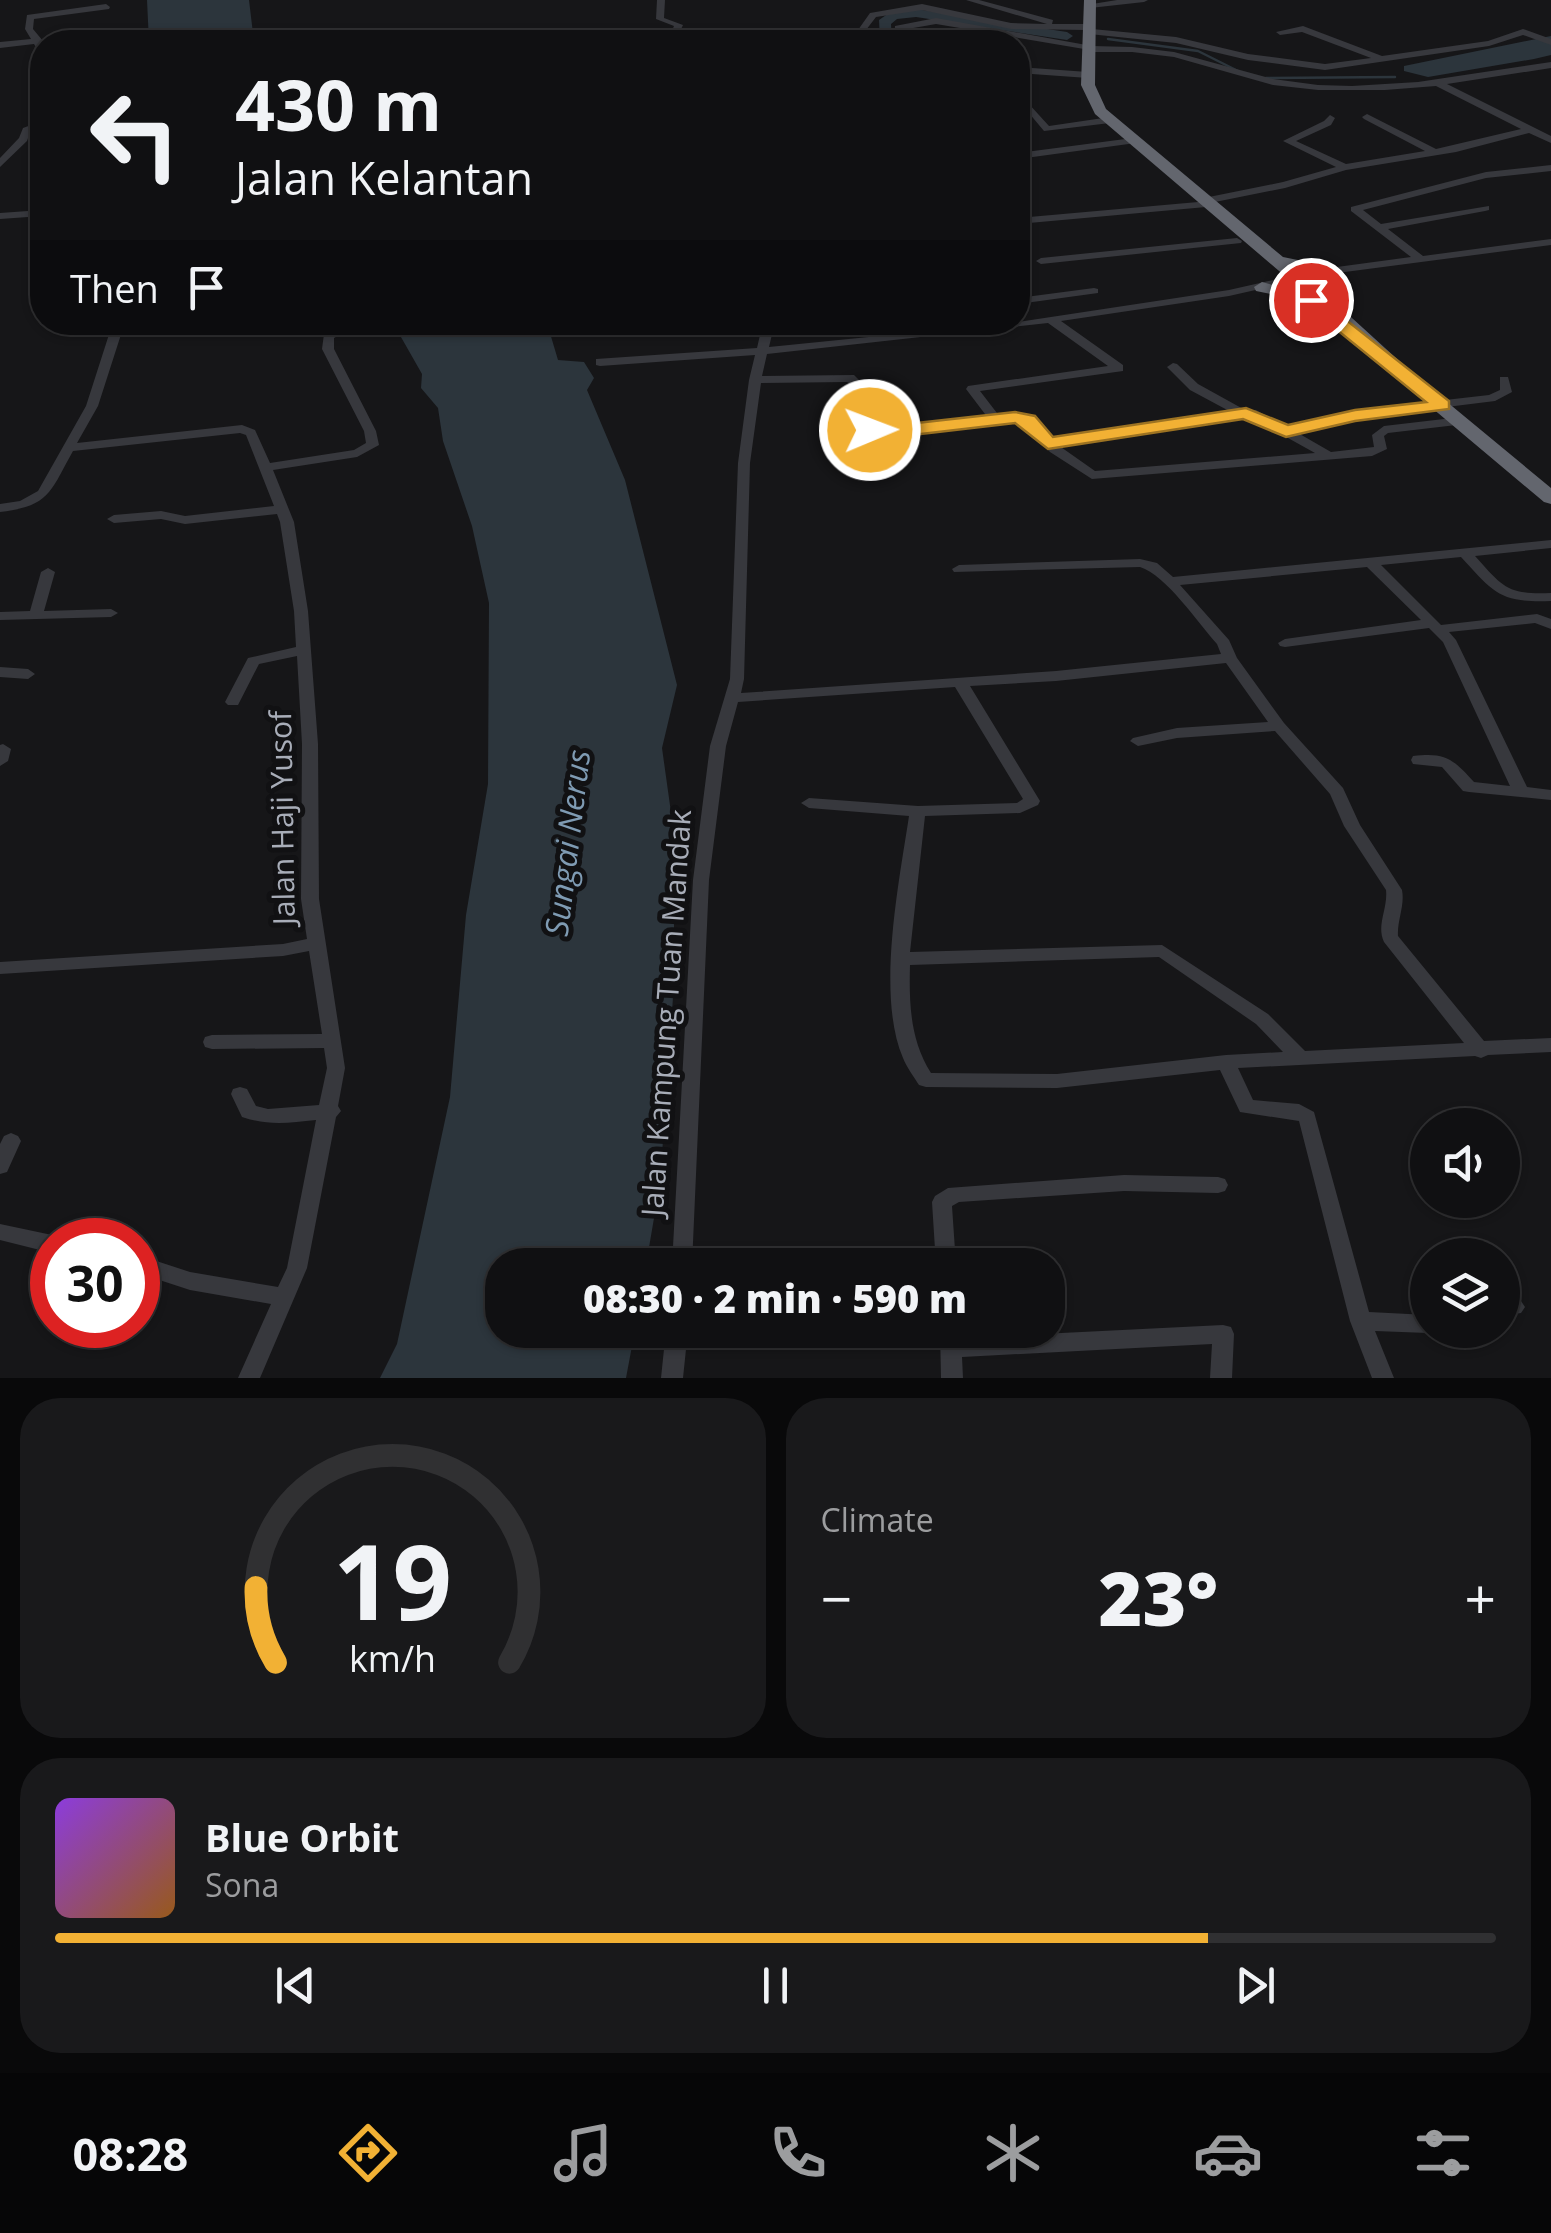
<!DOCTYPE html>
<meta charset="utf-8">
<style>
:root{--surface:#101012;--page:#19191b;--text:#f1f3f6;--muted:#9c9d9f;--line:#303032;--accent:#f2b134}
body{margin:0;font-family:"Open Sans",sans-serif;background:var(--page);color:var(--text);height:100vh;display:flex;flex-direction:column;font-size:38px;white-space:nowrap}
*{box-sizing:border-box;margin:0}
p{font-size:32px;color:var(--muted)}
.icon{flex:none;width:55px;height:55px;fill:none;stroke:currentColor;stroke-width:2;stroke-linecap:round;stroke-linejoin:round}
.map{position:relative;height:1378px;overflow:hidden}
.panel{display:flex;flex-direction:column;gap:20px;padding:20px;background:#09090a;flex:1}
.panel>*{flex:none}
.top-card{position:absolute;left:30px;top:30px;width:1000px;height:305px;border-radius:40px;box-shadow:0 2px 8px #0004,0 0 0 2px var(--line);background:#101012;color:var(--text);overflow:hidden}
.tools{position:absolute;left:1410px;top:1108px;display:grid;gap:20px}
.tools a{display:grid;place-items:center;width:110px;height:110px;border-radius:50%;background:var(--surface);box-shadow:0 2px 8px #0004,0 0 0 2px var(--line);font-size:50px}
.speed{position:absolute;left:30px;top:1218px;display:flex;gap:20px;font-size:50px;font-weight:700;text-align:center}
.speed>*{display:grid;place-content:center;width:130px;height:130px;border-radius:50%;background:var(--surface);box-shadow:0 2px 8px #0004,0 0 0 2px var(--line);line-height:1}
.speed .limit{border:15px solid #d22;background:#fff;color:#111}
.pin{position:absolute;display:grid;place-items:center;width:85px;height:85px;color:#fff;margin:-42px;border:5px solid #fff;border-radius:50%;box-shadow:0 2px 10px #0007}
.me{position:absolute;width:110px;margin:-55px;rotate:89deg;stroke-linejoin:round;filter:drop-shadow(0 0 8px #0008)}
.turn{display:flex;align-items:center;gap:35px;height:210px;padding:0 40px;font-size:45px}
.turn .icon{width:130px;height:130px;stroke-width:2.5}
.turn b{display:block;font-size:70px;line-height:85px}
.then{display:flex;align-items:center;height:95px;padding:0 40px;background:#0003;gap:20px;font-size:38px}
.big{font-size:75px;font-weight:800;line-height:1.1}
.panel .card{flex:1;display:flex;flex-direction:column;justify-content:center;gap:15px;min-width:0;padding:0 35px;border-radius:40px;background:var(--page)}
.panel .dial{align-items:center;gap:0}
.dial svg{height:260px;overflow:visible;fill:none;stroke:var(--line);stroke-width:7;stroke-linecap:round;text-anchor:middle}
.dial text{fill:var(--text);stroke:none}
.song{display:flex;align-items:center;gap:30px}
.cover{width:120px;height:120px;border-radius:15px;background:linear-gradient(135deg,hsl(270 70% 55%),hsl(30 70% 35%))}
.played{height:10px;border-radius:5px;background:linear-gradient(90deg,var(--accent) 80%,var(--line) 80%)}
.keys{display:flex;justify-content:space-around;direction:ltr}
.heat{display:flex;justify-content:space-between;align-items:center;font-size:55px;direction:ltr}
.panel .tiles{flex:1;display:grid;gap:20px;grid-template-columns:1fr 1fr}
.card:last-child{grid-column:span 2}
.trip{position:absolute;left:485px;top:1248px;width:580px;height:100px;border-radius:40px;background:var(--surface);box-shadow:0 2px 8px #0004,0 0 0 2px var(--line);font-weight:800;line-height:100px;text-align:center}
.tabs{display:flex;height:160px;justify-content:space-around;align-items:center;background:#060607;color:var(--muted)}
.tabs .icon{width:70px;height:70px}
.tabs .on{color:var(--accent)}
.tabs b{font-size:45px;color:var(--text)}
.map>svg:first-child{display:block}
</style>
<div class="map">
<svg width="1551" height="1378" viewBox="0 0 1551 1378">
<rect width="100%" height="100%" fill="#161618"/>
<path fill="#2c353c" d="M147,0h102l5,42h-105z
M1551,36v19l-17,4 -106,18 -24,-6v-5z
M393,323h154l11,37 26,2 10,16 -7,12 38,90 52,205 -15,63 12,86v149l-14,200 -14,82h-144v65h133l-9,48h-246l17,-34 53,-247 16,-182 22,-131 1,-181 -17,-77 -29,-85 -5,-33 -17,-20 1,-14z"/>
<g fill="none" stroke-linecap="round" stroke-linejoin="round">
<path stroke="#2c353c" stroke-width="2.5" d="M1108,39l90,12 40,20
M1266,78l129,-1"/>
<path fill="#2c353c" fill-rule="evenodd" d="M916,9l151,23 6,4 -6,4 -151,-23 -19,2 -6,5 1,18h-12l-1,-22 10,-7z"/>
<path fill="#37383d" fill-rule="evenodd" d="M657,0h8l-1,18 19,7 -8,17h-8l7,-16 -18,-7z
M966,0h13l74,20 -1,4h37l3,1v4l84,8 72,17 77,10 46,-6 -69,-26 -22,3 -4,-3 27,-6 79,30 106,-15 35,-12 28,10v6l-28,-10 -34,11 -164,24 -77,-10 -72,-17 -87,-9 -3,-1v-3l-75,-1 -89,-19 -46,7 -10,13 1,12h-8l-1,-12 12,-17 52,-9 89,19 36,1z
M1117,0h31l-4,2 -54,6 -4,-3z
M106,4l4,3 -1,2 -75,10 -1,10 10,12 -1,12 -3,-1 -5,-8 -34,4v-6l31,-3 -6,-10 2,-14z
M936,18l156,28 40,1 42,5 99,27 45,6 34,1 66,-4 133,-20v6l-104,16 104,52v7l-22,-10 -73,19 -110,18 -61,18 -75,15v3l-4,1 -188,17v-6l180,-16 1,-3 84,-17 53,-15 -53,-26 41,-20 6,-6 5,3 -4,7 -35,16 50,23 79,-13 -61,-32 -2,-2 5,-3 69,35 85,-20 -85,-43 -51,4h-67l-45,-5 -99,-28 -42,-5h-44l-4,-3 -148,-25 -34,6v12h-8l1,-16z
M1018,67l70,5 5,3 -5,3 -70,-5z
M1018,92l31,34 61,-9 5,3 -5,3 -66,8 -26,-31z
M42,121v6l-12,5 -3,9 -27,26v-9l19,-20 4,-10z
M1133,138l5,3 -2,2 -118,16v-6z
M1551,165v6l-65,7 -123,32 18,14 108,-18v4l-4,1 -97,18 35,27 128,-17v6l-229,30 -93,21 -168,25 62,44v6l-143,20 20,26 28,-2 23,24 180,-27 -41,-22 -23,-23 6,-4 4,1 21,20 47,26h11l32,18 78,-19 123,-14 11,-5v-13h8l4,15 -17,9 -129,16 -68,16 33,19 43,-5 -2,-12 12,-9 77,-9 6,4 -2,3 -77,9 -4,3 3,13 -15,7 -280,23 -42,-27 -29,-30 -143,15 -13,-7 -15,-46 -3,-2 -86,1 -11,80 -6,216 -3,14 315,-22 165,-17 -4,-10c-19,-21 -51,-69 -77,-77l-186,5 -2,-3 7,-4 181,-6 17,4 16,14 378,-37v8l-76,8c28,31 32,39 76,37v8c-51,2 -57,-8 -90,-44l-80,8 60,60 96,-11 14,5v10l-16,-6 -86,9 7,8 71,147 24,3v10l-82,-8 -6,-1 -21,-24 -29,-3 -2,-4 2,-4c33,-4 40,3 61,26l36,4 -67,-144 -14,-14 -144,19 -5,-1 -2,-3 7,-4 136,-19 -54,-53 -187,18 49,55 8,18 47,65 59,65 17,37 42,65c3,16 -5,30 -4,46l86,105 67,-3v14l-63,3 -7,3 -6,-2 -237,12 15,32 46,4 15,8 55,200 59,3v15l7,1 -7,2 -53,-2 19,47h-22l-22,-57 -51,-200 -59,-9 -20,-42 -163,18 -131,-1 -7,-2c-5,-8 -12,-17 -16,-27 -27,-63 -4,-175 6,-242l-100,-8 -8,-5 8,-5 109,8 99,-3 6,-4 -68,-112 -217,15 -12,44 -17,134 -17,385h-20l21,-385 17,-134 20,-67 8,-216 11,-83 6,-25 -155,11 -4,-1v-6l161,-11 6,-26h12l-6,25 249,-25 211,-32 93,-21 89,-12 -60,-46v-4l135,-35zM1048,323l60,43 -140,20 -2,3 22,29 -109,11 -2,-1 -15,-45 -8,-8 -92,1 5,-22zM1250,417l65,36 -220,18 -37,-26zM1226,663l42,59 -91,6 -44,10 -3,3 8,5 39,-8 98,-7 55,63 14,32 42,64c2,19 -10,35 -2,52l80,101 -159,8 -37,-37 -106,-69 -252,7 15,-136 95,-3 18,-8 2,-4 -70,-115 86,-5zM1159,957l97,67 27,28 -57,3 -169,19 -126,-1c-21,-33 -22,-70 -21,-108z
M42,210v6l-42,3v-6z
M1237,238l5,3 -1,2 -200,21 -5,-3 5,-3z
M1094,288l4,1v4l-80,11v-6z
M113,322h12l-27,84 -21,37 165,-18 13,5 15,33 84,-13 12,-7 -2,-12 -42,-82 2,-15 24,-12h15l-29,16v11l42,82 3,14 -22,12 -84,13 21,52 14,89 10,133 1,155 26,169 -7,38 3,5 -5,6 -29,151 -47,110h-22l33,-74 -81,-14 -52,-17v-18l52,17 88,15 9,-19 29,-148c-28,3 -47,6 -74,-3l-11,-23 2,-5 7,-2 7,2 9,17 12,3 51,-4 8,-37 -3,-20 -112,1 -7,-2 -2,-5 2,-5 7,-2 110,-1 -13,-83 -26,5 -283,18v-12l283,-18 24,-5 -6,-40 1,-155 -5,-88 -38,8 -21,41h-10l-3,-3 23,-44 48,-11 -2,-36 -14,-89 -3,-8 -92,10 -24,-5 -47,4 -7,-4 7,-4 47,-4 24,5 89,-10 -28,-71 -6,-2 -167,18c-23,41 -23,55 -73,61v-8l20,-3 18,-10 48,-85z
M48,568l7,4 -11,39 67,-2 7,4 -7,4 -111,3v-8l30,-1 11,-39z
M0,667l28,2 7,5 -7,5 -28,-2z
M3,744l8,5 -3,12 -8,5v-21z
M11,1133l7,3 3,5 -14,31 -7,2v-30l4,-8z
M1124,1175l94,2 7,2 3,6 -3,6 -7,2 -94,-2 -165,11 -7,4 4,59h-20l-4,-63 3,-6 13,-8z
M0,1224l52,11 8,5h-8v13l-52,-13z
M1502,1298l19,3 4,6 -4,6 -19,3z
M1223,1325l8,2 3,7 -2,44h-22l2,-34 -250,13 1,21h-22l-1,-48h22v8z
M666,1330h22l-5,48h-22z"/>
<path fill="#63666e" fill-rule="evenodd" d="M1084,0h12l-1,85 11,24 177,148 54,11v6l-40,-6 121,110 133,110v16l-7,-2 -150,-126 -77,-73 -61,-12 -2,-4 8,-5 44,12 -211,-180 -14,-29z"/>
</g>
<path fill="#f2b134" stroke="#9d7322" stroke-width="2.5" d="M1305,297h12l132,104v8l-94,12 -69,16 -43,-18 -195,30 -33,-26 -137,16 -17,-9 9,-6 11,3 134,-15 20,4 18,21 193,-29 42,17 67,-15 71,-8 -121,-98z"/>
<g text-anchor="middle" stroke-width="10" stroke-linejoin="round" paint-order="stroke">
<g font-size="30" fill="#a8adb8" stroke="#111113">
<text transform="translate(283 818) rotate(-91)" y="10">Jalan Haji Yusof</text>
<text transform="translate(667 1013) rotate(-86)" y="10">Jalan Kampung Tuan Mandak</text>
</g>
<g font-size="32" font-style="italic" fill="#7f9bb3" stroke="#111113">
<text transform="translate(568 843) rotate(-83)" y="11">Sungai Nerus</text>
</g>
</g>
</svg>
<div class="tools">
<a><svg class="icon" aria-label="sound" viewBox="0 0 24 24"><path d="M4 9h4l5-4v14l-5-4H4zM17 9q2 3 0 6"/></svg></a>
<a><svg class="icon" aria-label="layers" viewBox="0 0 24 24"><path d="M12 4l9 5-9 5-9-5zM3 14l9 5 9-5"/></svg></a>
</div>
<div class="speed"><div class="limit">30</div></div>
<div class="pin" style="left:1311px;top:300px;background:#d93025"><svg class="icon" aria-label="arrive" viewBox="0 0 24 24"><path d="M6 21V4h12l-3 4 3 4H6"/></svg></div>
<svg class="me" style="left:870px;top:430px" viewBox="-20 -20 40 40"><circle r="17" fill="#f2b134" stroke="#fff" stroke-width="3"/><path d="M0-11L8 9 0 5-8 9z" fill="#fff"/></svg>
<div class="trip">08:30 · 2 min · 590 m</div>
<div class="top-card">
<div class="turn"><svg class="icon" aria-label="left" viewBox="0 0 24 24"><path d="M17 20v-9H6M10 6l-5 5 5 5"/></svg><div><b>430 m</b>Jalan Kelantan</div></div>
<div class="then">Then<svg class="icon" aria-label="arrive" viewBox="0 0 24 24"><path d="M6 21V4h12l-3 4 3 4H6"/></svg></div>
</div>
</div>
<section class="panel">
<div class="tiles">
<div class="card dial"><svg viewBox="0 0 100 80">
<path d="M14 69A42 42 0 1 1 86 69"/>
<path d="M14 69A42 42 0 0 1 8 46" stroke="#f2b134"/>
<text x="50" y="56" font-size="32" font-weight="700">19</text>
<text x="50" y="72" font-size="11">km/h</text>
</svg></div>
<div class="card"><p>Climate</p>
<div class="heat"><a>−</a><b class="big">23°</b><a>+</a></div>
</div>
<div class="card">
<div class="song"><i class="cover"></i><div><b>Blue Orbit</b><p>Sona</p></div></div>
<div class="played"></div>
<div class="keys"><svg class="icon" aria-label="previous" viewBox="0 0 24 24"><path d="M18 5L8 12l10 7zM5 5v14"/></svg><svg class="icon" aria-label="pause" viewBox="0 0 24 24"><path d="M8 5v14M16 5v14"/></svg><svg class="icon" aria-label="next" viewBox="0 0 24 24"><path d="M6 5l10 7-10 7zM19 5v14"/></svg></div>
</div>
</div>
</section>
<nav class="tabs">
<b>08:28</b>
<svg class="icon on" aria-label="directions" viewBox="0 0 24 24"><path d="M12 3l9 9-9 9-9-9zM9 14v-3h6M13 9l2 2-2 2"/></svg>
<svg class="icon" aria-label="music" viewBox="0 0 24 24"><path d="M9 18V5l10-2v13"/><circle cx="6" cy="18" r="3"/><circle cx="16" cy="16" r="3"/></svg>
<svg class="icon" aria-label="phone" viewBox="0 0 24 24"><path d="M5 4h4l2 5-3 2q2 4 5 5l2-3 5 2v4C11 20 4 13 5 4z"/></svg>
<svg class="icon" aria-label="climate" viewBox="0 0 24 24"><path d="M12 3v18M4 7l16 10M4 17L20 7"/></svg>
<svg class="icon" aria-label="car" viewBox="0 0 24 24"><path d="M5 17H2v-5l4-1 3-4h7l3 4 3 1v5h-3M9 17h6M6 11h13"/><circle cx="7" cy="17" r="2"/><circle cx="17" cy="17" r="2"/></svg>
<svg class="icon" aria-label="filters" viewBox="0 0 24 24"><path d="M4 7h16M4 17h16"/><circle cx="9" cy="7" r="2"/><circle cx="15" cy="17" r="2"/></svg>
</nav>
